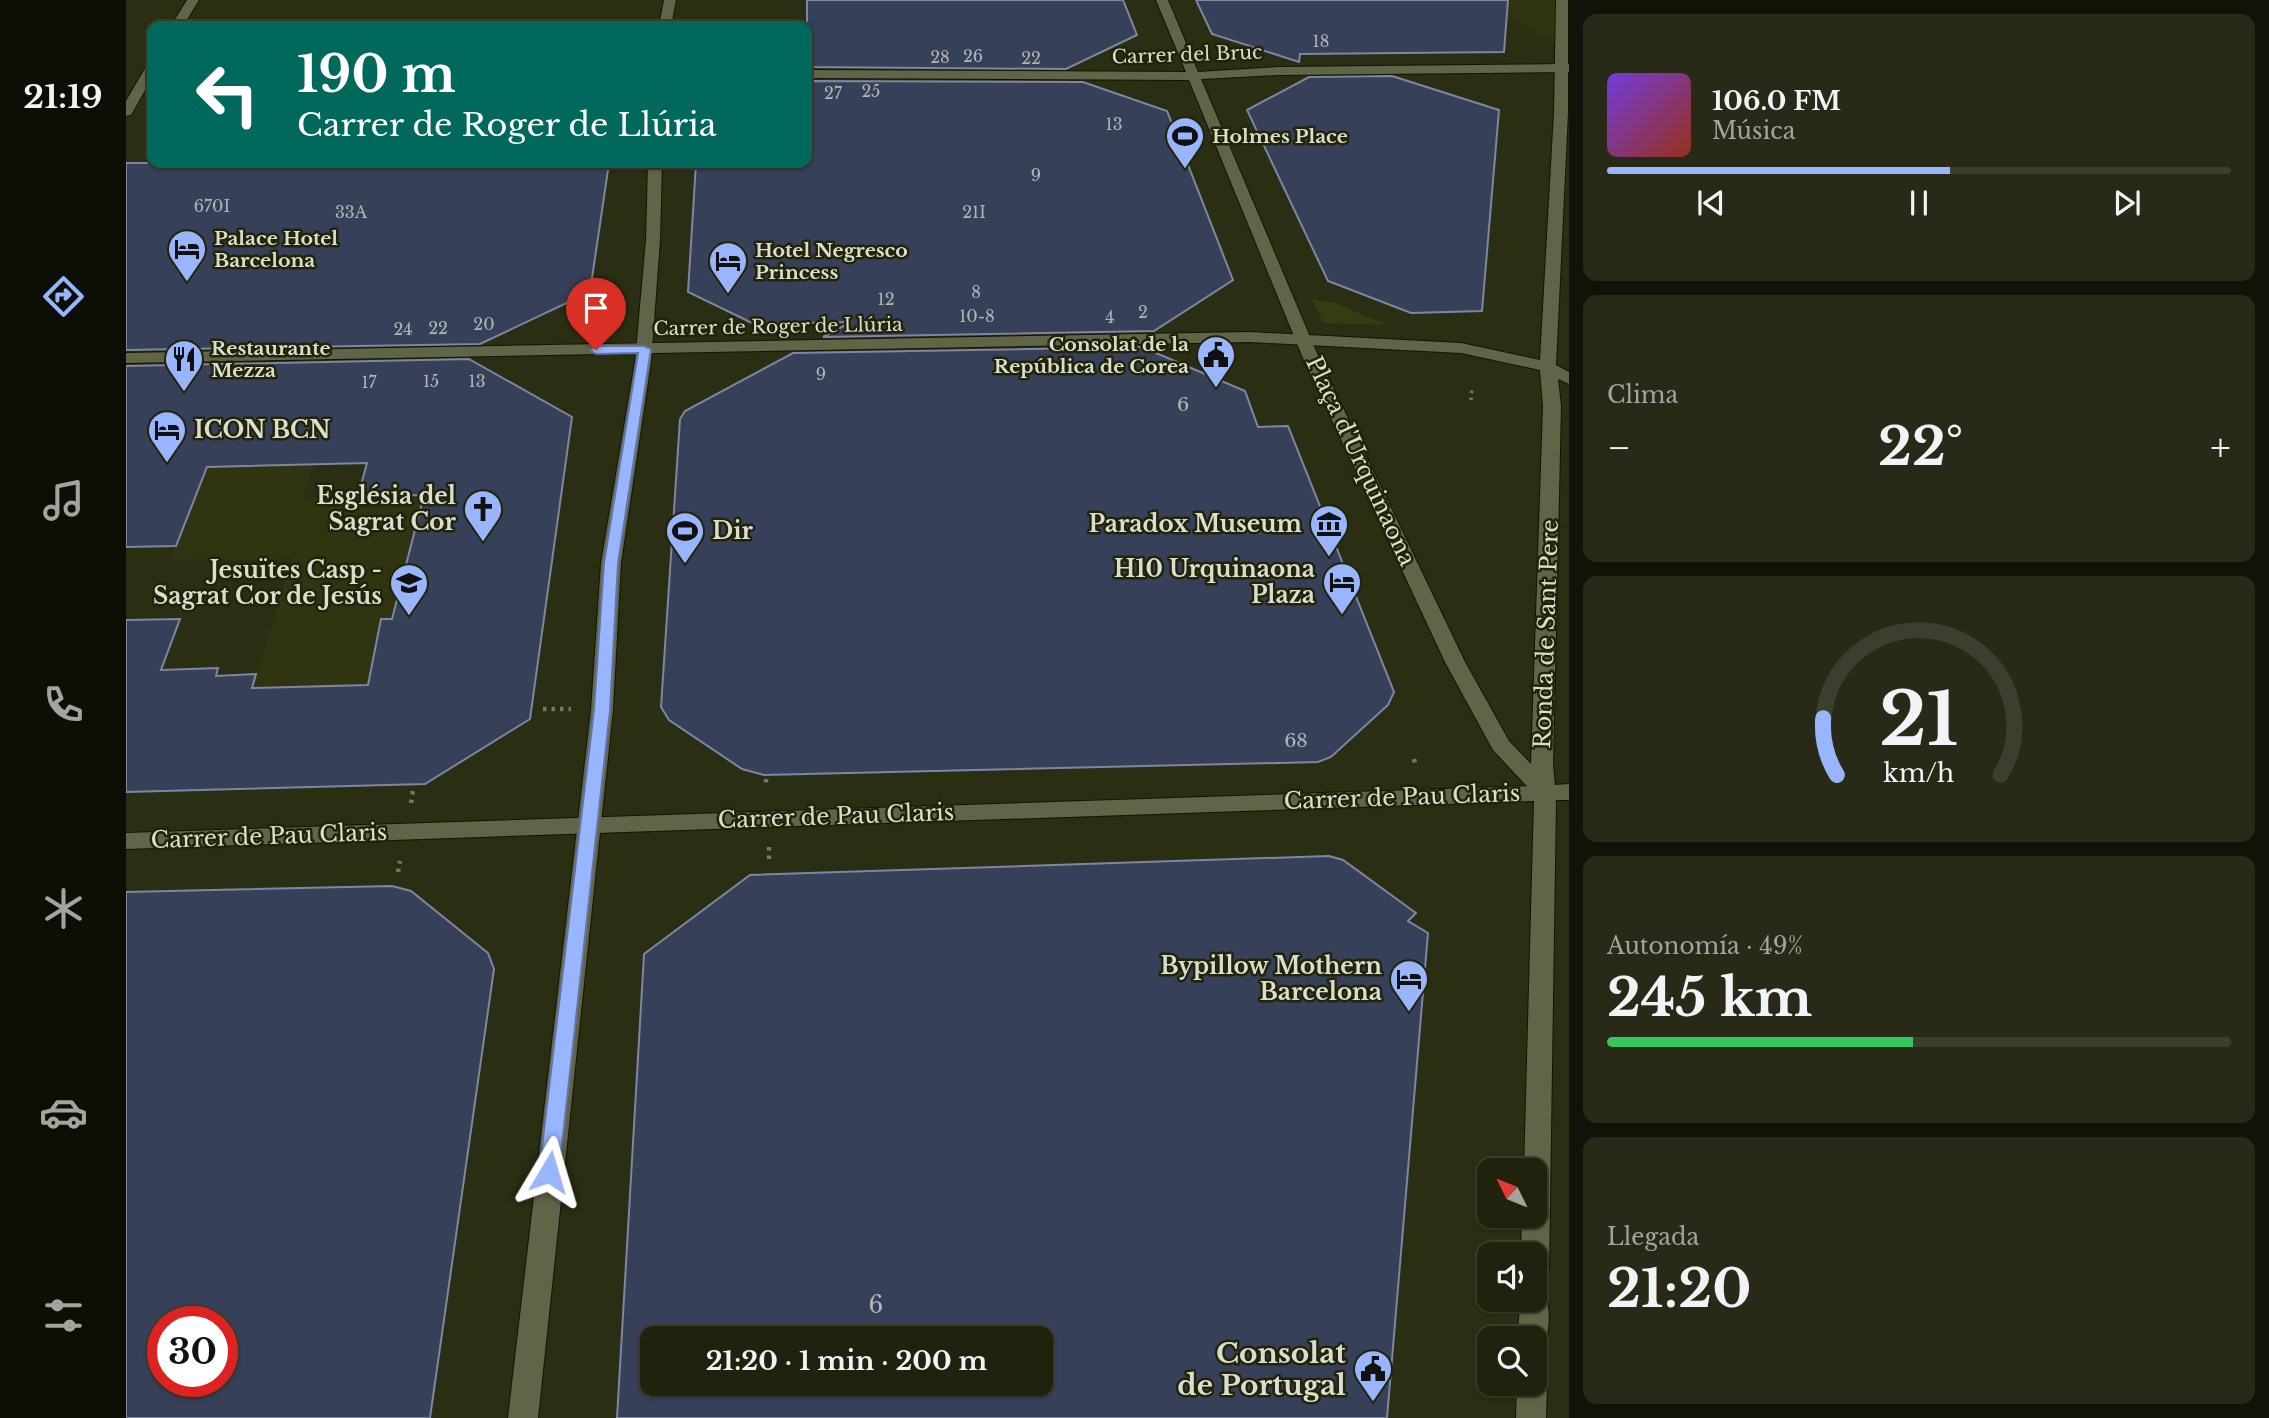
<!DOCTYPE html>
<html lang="es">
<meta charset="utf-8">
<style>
:root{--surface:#20220e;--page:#282a17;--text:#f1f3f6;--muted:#a2a49e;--line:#3d3f2e;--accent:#99b5fd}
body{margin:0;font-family:"Libre Baskerville",serif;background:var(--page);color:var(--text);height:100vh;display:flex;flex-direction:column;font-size:26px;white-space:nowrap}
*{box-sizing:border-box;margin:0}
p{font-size:23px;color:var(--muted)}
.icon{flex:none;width:38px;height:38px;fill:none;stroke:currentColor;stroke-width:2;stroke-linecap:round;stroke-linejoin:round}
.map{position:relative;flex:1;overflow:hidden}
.drawer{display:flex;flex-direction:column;gap:14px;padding:14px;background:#121308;width:700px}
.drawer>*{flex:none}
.hud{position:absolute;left:21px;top:21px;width:665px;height:147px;border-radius:14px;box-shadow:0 2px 5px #0004,0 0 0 2px var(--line);background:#00695c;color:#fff;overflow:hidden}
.needle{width:46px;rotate:313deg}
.fabs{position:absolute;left:1351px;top:1158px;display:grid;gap:14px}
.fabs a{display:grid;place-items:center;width:70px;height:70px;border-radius:14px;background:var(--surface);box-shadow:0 2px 5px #0004,0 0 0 2px var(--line);font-size:35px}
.speed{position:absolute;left:21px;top:1306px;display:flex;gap:14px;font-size:35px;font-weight:700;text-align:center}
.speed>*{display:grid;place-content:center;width:91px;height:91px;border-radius:50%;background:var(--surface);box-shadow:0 2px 5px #0004,0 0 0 2px var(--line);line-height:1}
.speed .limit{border:10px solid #d22;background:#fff;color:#111}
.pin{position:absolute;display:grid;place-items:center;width:60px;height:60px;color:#fff;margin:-72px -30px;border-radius:50% 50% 50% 0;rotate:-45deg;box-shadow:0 0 7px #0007}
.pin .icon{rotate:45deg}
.me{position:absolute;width:77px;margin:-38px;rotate:7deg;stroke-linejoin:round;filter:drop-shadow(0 0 5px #0008)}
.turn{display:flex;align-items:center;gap:24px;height:147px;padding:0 35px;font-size:32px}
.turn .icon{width:91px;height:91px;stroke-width:2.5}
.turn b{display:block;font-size:49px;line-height:60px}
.big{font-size:52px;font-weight:700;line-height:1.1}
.drawer .tile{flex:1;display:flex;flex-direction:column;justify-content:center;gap:10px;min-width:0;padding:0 24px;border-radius:14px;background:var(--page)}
.drawer .dial{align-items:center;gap:0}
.dial svg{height:182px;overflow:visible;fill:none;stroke:var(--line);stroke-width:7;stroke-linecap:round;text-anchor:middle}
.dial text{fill:var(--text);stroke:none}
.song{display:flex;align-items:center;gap:21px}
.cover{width:84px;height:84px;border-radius:10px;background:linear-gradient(135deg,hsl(260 70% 55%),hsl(10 70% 35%))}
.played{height:7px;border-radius:4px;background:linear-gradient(90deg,var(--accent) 55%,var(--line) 55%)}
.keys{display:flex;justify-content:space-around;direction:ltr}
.heat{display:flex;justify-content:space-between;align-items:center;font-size:38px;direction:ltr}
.charge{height:10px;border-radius:5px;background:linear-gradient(90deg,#34c759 49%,var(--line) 0)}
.trip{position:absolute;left:514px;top:1326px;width:413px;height:70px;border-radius:14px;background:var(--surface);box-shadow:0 2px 5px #0004,0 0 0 2px var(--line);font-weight:700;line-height:70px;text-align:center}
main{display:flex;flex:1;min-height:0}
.dock{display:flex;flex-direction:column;width:126px;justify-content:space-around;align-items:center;background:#0d0e06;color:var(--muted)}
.dock .icon{width:49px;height:49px}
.dock .selected{color:var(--accent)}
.dock b{font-size:32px;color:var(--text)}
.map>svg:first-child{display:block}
</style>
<main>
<nav class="dock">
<b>21:19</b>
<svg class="icon selected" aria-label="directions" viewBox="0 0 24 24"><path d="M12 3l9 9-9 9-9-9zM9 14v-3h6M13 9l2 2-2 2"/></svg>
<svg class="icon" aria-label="music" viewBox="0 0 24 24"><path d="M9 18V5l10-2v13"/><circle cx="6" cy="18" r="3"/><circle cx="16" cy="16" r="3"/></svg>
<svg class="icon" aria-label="phone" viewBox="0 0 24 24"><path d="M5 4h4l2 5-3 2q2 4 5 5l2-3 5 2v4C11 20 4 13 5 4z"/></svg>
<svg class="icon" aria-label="climate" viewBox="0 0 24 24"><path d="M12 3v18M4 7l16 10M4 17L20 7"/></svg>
<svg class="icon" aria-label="car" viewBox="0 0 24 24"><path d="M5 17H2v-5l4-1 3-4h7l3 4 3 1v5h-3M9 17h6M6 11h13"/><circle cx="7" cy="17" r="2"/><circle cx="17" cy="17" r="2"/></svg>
<svg class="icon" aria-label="filters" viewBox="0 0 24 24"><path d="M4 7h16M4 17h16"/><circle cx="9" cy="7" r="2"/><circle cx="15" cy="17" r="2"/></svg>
</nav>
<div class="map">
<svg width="1443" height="1418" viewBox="0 0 1443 1418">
<rect width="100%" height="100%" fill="#2a2e13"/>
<path fill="#303411" d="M1353,0h90v51z
M379,379l67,38 -42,302 -105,65 -204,6 71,-231 -122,1 72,-176 100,-2 -39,115 110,-2 29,-115z"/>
<path fill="#373c10" d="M1186,299l23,4 52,22 -62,-2 -3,-3z"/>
<path fill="#374059" stroke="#7c87a2" stroke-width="2" fill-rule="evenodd" d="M681,0h316l14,35 -71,34 -259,-2z
M1070,0h312l-4,52 -204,2 -1,8 -87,-28z
M1266,76l107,34 -17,201 -71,2 -83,-32 -81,-171 62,-33z
M681,81l276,1 84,29 66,169 -79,51 -331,6 28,-15 -97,2 -66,-32 8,-129h111z
M0,163h483l-19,129 -110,52 -354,6z
M1016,347l103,44 13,36 30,-1 106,266 -6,13 -57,52 -13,5 -554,13 -22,-6 -73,-49 -8,-13 19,-288 5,-8 108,-58z
M343,359l103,58 -42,302 -105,65 -299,8v-172l54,-1 -19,51 57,-2 -2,8 40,-2 -4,14 116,-3 13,-66h11l32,-124 -66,1 9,-33 -160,4 -31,79 -50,1v-181z
M1203,856l14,4 73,53 -8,8 20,12 -41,485h-770l27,-464 106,-79zM527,1339h388v45h-388z
M266,886l19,5 77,62 6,16 -64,449h-304v-526zM37,1321h59v60h-59z"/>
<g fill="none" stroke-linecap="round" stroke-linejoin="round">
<defs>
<path id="street" d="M61,0h12l-16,26h-12z
M538,0h12l-5,26h-12z
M1030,0h12l30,72 81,-5 290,-3v8l-290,3 -78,4 118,279 146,304 44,79 44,46 3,5 -3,5 -8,3 -8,-3 -44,-47 -48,-88 -142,-304 -114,-278 -382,-2v-8l379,2z
M26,64v14l-21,37 -5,1v-15l21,-36z
M522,163h14l-2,77 -9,122 -30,201 -8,147 -75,708h-30l83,-708 10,-147 34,-201 11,-122z"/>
<path id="secondary" d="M1430,0h12v112l-12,253 13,7v12l-11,-5 3,27 -8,358 2,21 14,-1v16h-13l-7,468 -4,9 -10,3v-25h-14l1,-39h13v-45h-11l10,-370 -1408,48v-16l1407,-47 -2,-22 12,-358 -3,-36 -79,-17 -211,-11 -1124,21v-10l1124,-21 211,11 79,17 14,-248z
M1409,1287l9,4c7,16 6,42 -1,57l-8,4v-13h-17l2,-39h15z
M1409,1371l8,3 4,10 -1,34h-30l1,-34h18z"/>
</defs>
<use href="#street" stroke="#131600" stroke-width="2"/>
<use href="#secondary" stroke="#131600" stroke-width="2"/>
<path stroke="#747861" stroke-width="3.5" stroke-dasharray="2.5 4.5" stroke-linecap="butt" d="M1345,400l1,-12"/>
<path stroke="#747861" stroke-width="4.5" stroke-dasharray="3.5 5" stroke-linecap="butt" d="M417,709h28
M1288,759l2,8
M640,779v5
M285,803l2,-13
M643,847v13
M272,872l2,-11"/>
<use href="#street" fill="#616548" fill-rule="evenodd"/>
<use href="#secondary" fill="#616548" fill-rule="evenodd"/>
</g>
<path fill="#99b5fd" stroke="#6376a4" stroke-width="2" d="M518,346l7,3 -33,214 -8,147 -51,462 -3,7 -7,2 -7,-2 -3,-7 55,-462 10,-147 34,-210 -42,1 -6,-4 6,-4z"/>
<defs>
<symbol id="stadium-pin" viewBox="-11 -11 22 30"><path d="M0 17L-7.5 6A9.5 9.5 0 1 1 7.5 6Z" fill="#99b5fd" stroke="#212409"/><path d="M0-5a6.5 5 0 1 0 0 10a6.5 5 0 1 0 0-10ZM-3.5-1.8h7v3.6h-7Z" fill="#111"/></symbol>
<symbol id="hotel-pin" viewBox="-11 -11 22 30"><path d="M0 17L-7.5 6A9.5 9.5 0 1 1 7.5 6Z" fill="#99b5fd" stroke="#212409"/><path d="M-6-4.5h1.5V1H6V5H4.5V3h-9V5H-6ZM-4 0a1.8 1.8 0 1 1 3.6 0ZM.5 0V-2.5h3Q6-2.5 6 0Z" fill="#111"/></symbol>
<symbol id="civic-pin" viewBox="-11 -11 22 30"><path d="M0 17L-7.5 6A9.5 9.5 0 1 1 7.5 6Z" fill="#99b5fd" stroke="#212409"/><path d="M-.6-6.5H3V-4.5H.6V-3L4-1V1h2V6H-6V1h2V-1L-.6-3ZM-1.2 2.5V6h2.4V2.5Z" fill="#111"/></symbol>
<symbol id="restaurant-pin" viewBox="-11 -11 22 30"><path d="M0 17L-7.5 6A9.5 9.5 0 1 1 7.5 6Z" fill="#99b5fd" stroke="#212409"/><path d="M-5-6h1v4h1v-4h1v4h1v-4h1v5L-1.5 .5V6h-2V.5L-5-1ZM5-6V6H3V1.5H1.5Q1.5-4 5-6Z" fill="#111"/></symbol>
<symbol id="church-pin" viewBox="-11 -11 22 30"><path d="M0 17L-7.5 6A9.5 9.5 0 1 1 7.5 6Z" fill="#99b5fd" stroke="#212409"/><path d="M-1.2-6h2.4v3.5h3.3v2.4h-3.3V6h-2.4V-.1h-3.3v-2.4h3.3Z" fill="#111"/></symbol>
<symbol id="museum-pin" viewBox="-11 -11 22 30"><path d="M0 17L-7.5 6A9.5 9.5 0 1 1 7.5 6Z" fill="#99b5fd" stroke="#212409"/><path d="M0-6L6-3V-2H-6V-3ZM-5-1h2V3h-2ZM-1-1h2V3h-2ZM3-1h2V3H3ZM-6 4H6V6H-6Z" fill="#111"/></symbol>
<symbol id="school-pin" viewBox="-11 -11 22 30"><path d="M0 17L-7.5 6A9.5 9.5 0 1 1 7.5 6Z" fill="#99b5fd" stroke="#212409"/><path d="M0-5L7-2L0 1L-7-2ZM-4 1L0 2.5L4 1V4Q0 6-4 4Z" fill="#111"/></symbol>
</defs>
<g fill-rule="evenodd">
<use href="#stadium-pin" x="1037" y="114" width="44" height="60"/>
<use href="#hotel-pin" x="39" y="227" width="44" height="60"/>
<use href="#hotel-pin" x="580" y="239" width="44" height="60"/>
<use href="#civic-pin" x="1068" y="333" width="44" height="60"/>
<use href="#restaurant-pin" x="36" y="337" width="44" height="60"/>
<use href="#hotel-pin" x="19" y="408" width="44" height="60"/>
<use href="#church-pin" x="335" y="487" width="44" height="60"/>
<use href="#museum-pin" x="1181" y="502" width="44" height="60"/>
<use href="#stadium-pin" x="537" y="509" width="44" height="60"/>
<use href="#hotel-pin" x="1194" y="560" width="44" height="60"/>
<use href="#school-pin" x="261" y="561" width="44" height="60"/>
<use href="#hotel-pin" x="1261" y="957" width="44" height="60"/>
<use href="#civic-pin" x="1225" y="1347" width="44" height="60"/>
</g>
<g text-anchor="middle" stroke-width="5" stroke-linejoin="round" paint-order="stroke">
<g font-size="16" fill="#b2b6b1">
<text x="1195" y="47">18</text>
<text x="847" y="62">26</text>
<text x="814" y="63">28</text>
<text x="905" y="64">22</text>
<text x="745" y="97">25</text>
<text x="707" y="99">27</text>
<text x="988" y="130">13</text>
<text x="910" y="181">9</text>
<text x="86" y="212">670I</text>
<text x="225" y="218">33A</text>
<text x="848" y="218">21I</text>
<text x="850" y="298">8</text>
<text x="760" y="305">12</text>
<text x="1017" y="318">2</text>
<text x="851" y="322">10-8</text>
<text x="984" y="323">4</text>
<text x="358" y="330">20</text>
<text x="312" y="334">22</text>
<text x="277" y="335">24</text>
<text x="695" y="380">9</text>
<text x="305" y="387">15</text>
<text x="351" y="387">13</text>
<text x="243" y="388">17</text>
</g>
<g font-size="19" fill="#dbdece" stroke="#212409">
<text transform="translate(1061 54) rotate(-2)" y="7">Carrer del Bruc</text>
<text transform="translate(652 326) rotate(-1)" y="7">Carrer de Roger de Llúria</text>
</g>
<g font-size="19" font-weight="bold" fill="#dbdece" stroke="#212409" text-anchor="start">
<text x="1086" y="143">Holmes Place</text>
<text x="88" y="245">Palace Hotel<tspan x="88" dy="22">Barcelona</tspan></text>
<text x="629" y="257">Hotel Negresco<tspan x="629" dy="22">Princess</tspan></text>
<text x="1063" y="351" text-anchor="end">Consolat de la<tspan x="1063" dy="22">República de Corea</tspan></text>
<text x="85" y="355">Restaurante<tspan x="85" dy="22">Mezza</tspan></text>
</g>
<g font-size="19" fill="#b2b6b1">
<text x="1057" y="411">6</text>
<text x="1170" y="747">68</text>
</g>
<g font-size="23" font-weight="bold" fill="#dbdece" stroke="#212409" text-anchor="end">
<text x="68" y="438" text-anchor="start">ICON BCN</text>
<text x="330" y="504">Església del<tspan x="330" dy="26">Sagrat Cor</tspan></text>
<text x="1176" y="532">Paradox Museum</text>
<text x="586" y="539" text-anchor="start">Dir</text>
<text x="1189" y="577">H10 Urquinaona<tspan x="1189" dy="26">Plaza</tspan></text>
<text x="256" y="578">Jesuïtes Casp -<tspan x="256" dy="26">Sagrat Cor de Jesús</tspan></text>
<text x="1256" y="974">Bypillow Mothern<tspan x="1256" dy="26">Barcelona</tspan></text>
</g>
<g font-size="23" fill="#dbdece" stroke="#212409">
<text transform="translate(1235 461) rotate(65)" y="8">Plaça d'Urquinaona</text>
<text transform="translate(1420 634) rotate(-88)" y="8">Ronda de Sant Pere</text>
<text transform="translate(1276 797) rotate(-2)" y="8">Carrer de Pau Claris</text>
<text transform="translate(710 816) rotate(-2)" y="8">Carrer de Pau Claris</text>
<text transform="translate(143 836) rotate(-2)" y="8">Carrer de Pau Claris</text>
</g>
<g font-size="23" fill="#b2b6b1">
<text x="750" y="1313">6</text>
</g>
<g font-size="28" font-weight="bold" fill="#dbdece" stroke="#212409" text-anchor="end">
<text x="1220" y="1363">Consolat<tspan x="1220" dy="32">de Portugal</tspan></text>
</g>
</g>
</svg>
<div class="fabs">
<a><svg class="needle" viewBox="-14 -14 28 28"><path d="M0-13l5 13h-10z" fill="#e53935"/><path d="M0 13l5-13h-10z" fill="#a2a49e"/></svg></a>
<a><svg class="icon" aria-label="sound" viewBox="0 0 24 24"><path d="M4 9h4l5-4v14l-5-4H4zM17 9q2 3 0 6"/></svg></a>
<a><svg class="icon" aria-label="search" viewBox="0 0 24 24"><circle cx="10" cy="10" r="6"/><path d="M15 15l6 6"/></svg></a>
</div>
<div class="speed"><div class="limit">30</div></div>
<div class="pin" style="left:470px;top:350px;background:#d93025"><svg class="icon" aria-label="arrive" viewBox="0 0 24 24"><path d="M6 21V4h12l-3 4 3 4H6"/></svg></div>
<svg class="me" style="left:423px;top:1172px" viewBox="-20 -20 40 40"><path d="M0-17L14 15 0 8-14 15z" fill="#99b5fd" stroke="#fff" stroke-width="4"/></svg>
<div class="trip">21:20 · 1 min · 200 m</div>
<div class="hud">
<div class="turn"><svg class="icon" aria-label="left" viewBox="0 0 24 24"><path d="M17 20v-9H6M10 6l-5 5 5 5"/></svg><div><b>190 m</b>Carrer de Roger de Llúria</div></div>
</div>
</div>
<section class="drawer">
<div class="tile">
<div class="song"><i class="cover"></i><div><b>106.0 FM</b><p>Música</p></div></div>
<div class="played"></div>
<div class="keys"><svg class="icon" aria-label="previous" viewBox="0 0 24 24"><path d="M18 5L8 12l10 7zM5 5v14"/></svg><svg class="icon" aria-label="pause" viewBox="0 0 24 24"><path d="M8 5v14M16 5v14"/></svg><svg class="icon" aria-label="next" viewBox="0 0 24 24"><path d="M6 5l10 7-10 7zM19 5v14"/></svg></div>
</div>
<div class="tile"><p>Clima</p>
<div class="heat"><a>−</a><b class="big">22°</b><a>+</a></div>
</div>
<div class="tile dial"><svg viewBox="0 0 100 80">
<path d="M14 69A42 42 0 1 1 86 69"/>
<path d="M14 69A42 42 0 0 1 8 44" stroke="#99b5fd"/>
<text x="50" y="56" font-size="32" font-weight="700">21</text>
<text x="50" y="72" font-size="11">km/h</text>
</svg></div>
<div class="tile"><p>Autonomía · 49%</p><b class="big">245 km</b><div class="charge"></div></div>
<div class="tile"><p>Llegada</p><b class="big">21:20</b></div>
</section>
</main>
